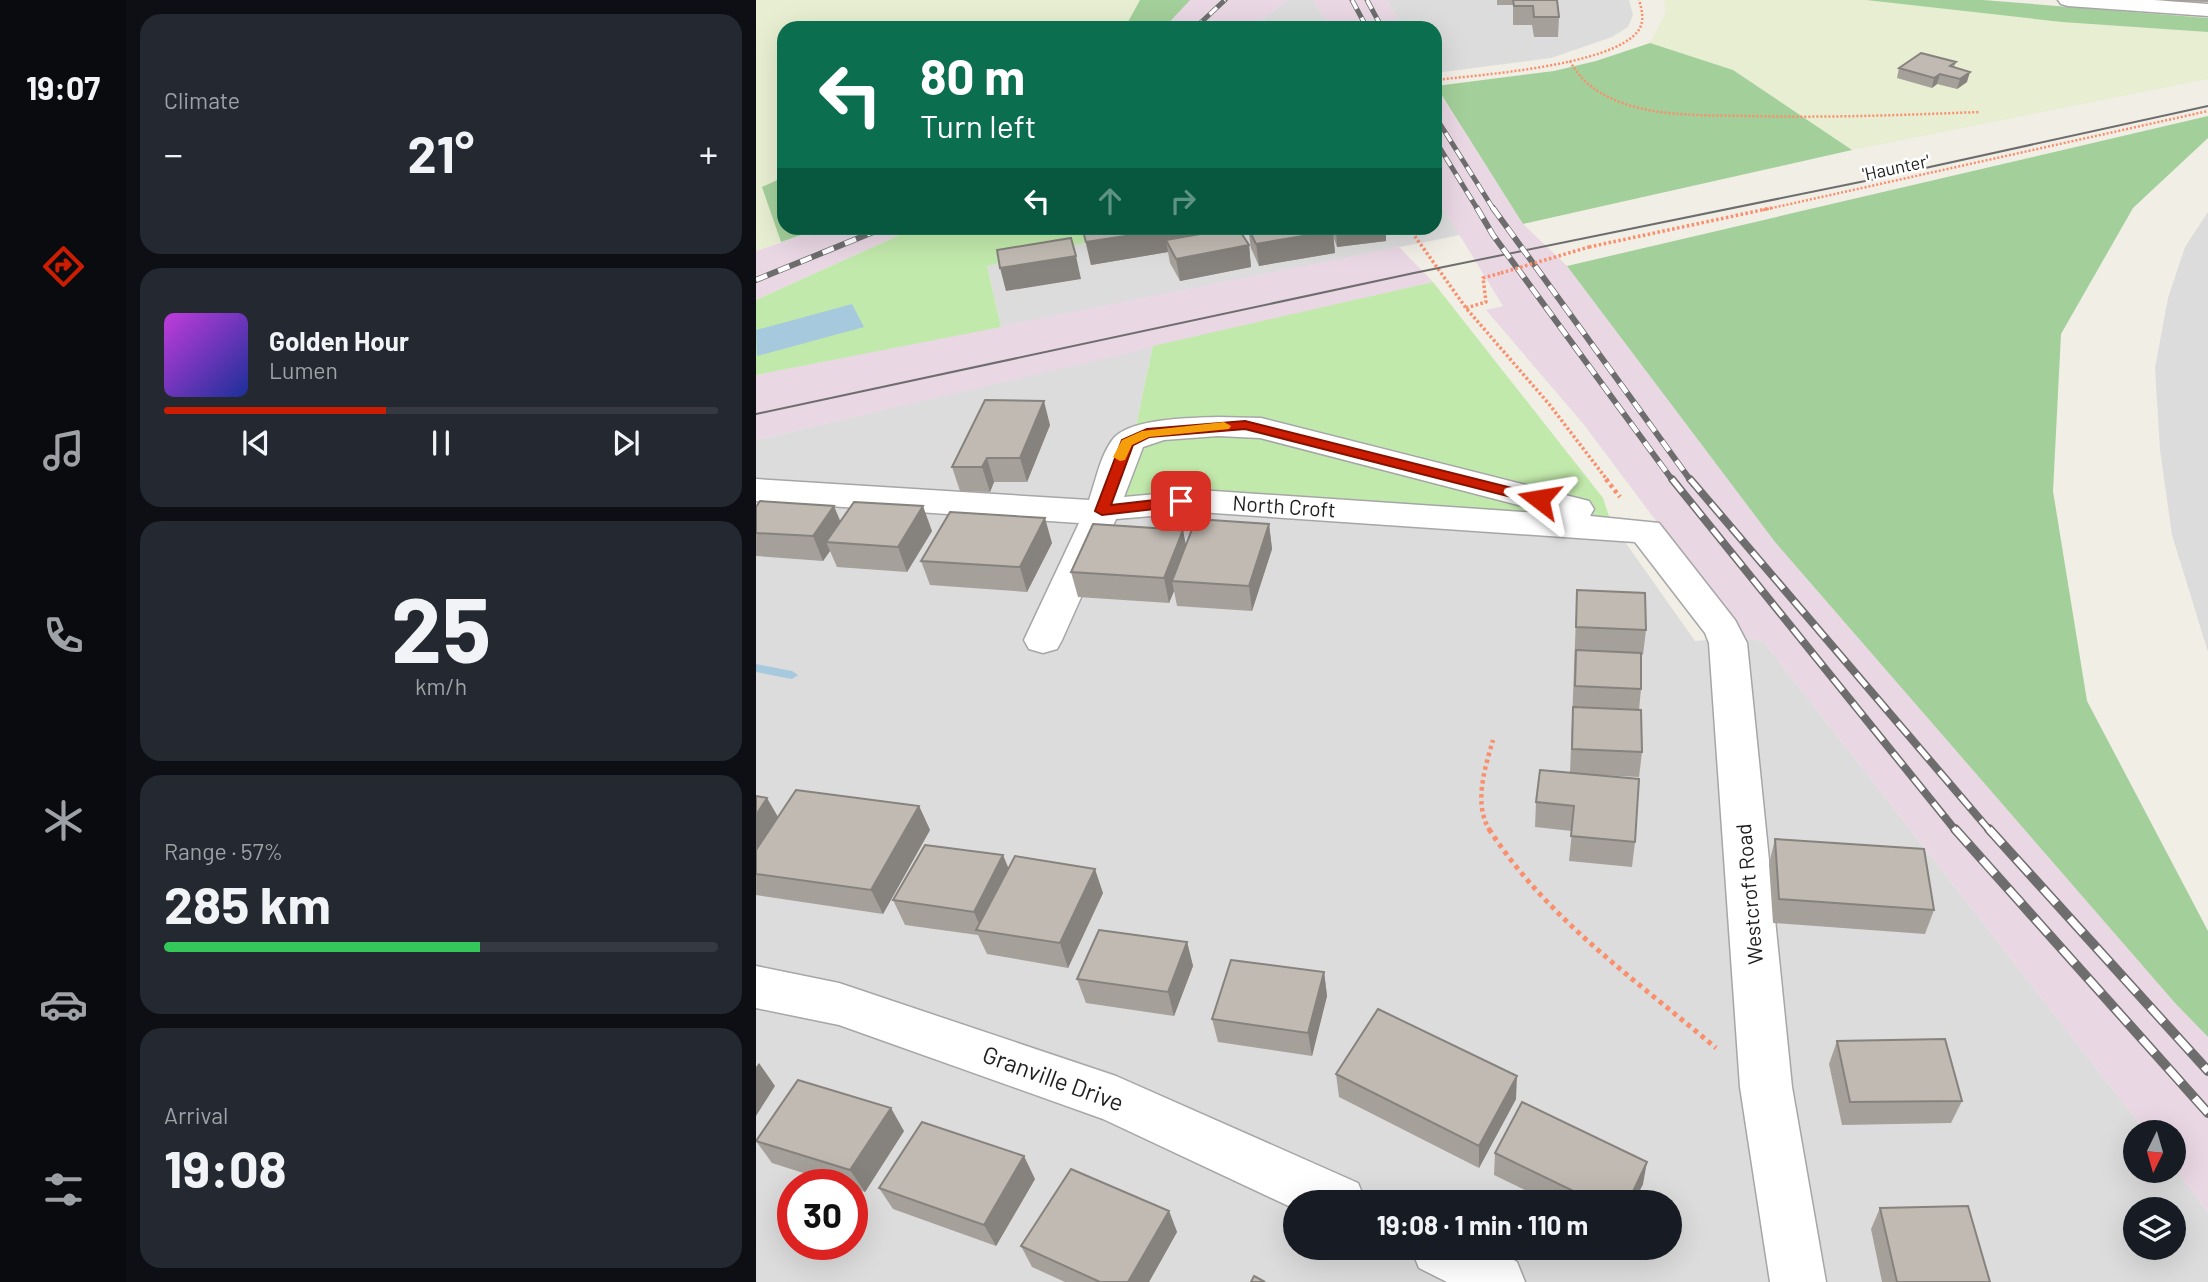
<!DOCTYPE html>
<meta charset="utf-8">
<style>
:root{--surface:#171b24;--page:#242831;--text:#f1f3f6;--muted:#9ea1a6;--line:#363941;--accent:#cc1d02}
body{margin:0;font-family:Barlow,sans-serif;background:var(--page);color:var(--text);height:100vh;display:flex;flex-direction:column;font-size:26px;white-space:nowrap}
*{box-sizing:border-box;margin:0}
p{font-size:23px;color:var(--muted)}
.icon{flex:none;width:38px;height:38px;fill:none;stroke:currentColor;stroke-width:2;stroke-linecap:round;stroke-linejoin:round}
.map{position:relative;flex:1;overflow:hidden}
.sheet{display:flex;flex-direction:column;gap:14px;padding:14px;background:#0d0f14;width:630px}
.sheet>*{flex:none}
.guide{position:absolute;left:21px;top:21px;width:665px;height:214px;border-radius:21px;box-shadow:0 7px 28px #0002;background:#0b6e4f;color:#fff;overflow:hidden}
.needle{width:46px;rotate:185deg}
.fabs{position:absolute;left:1367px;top:1120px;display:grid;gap:14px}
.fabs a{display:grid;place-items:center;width:63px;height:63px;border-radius:50%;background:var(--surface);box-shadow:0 7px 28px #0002;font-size:35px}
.speed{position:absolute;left:21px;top:1169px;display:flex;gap:14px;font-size:35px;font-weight:700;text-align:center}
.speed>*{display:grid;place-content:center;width:91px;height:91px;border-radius:50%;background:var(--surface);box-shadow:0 7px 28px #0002;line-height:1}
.speed .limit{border:10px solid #d22;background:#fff;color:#111}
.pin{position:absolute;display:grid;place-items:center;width:60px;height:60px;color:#fff;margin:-30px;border-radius:14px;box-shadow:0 4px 10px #0006}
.me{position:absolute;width:77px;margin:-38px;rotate:284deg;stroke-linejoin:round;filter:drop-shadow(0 0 5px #0008)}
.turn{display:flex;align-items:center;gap:24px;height:147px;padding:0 28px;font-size:32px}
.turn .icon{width:91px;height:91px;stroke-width:2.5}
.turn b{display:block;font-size:49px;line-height:60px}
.lanes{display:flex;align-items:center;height:66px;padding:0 28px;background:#0003;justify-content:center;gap:35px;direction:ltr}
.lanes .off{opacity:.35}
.big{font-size:52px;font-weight:700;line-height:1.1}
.sheet .card{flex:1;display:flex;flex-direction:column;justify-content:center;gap:10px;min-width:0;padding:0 24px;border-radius:21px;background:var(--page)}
.sheet .dial{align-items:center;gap:0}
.dial b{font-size:91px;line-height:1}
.song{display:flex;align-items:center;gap:21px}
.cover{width:84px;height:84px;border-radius:10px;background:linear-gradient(135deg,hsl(290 70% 55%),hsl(230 70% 35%))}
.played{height:7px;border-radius:4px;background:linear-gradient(90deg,var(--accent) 40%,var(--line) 40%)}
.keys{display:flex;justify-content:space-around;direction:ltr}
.heat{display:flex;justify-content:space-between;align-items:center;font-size:38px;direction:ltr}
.charge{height:10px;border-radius:5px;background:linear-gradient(90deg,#34c759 57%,var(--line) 0)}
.trip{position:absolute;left:527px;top:1190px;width:399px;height:70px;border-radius:35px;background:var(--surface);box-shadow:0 7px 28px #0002;font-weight:700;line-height:70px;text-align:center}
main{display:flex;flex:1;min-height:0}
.tab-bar{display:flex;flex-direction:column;width:126px;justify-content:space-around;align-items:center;background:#090b0e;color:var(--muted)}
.tab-bar .icon{width:49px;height:49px}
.tab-bar .current{color:var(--accent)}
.tab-bar b{font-size:32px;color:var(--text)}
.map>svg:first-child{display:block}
</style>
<main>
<nav class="tab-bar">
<b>19:07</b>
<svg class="icon current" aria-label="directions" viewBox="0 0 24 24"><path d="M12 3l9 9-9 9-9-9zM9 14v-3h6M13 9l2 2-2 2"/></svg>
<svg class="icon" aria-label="music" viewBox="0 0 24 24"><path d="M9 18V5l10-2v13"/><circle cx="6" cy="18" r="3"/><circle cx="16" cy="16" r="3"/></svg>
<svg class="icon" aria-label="phone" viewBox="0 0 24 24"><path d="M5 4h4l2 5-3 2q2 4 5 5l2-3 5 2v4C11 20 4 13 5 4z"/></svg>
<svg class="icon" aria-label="climate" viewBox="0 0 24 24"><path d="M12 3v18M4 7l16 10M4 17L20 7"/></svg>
<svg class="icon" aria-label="car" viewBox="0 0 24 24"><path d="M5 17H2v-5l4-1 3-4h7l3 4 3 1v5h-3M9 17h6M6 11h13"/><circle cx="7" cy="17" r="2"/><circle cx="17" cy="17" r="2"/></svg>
<svg class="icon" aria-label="filters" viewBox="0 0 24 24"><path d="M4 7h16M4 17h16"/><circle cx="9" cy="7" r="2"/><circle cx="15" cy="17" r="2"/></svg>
</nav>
<section class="sheet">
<div class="card"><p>Climate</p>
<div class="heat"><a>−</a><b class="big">21°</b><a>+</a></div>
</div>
<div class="card">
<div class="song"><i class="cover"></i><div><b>Golden Hour</b><p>Lumen</p></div></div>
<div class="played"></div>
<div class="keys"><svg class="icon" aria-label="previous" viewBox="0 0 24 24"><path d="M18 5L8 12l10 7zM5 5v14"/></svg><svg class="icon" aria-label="pause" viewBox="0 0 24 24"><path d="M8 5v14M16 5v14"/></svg><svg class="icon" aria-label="next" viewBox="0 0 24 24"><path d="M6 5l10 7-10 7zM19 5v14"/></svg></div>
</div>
<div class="card dial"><b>25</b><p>km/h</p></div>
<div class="card"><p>Range · 57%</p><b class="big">285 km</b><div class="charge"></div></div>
<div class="card"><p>Arrival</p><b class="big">19:08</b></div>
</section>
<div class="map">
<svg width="1452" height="1282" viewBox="0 0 1452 1282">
<rect width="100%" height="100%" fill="#f0eee5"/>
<path fill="#dddcdc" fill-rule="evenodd" d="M531,0h26l17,28h-79z
M631,0h242l4,15 -5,12 -16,10 -61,21 -116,15v-45h-33z
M679,195l25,40 -459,92 -14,-61 134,-32 -1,-6h315z
M1452,212v440l-36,-117 -12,-85 -5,-82 13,-70 17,-51z
M397,346l-33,153 491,23 84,119 48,-4 21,5 382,490h-11v39h39v-4l34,45v70h-1452v-842zM37,1185h59v59h-59zM539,1202h375v46h-375zM1379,1209h39v39h-39z"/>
<path fill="#e9d7e3" d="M384,0h147l-36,28h-122z
M557,0h74l15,28h-72z
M679,85l88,139 44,42 208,276 400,461 33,34v175l-34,-45v-35h-28l-382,-490 -21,-5 -158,-211 -99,-116 17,-4 -68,-111z
M66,228h93l-159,72v-49z
M643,247l34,35 -677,158v-65z"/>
<path fill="#e8eed1" d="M0,0h384l-11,22 -49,6h-296v149l-21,10 18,55 -25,9z
M908,0h202l196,22 146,10v47l-356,71 -119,-80 -83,-27 16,-31z"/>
<path fill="#c2e9ac" d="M159,228h205l2,6 -135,32 14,61 -245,48v-75z
M677,282l170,216 8,24 -491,-22 33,-154z"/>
<path fill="#a3cf9a" d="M384,0h50l-26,28h-84l48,-6z
M1110,0h117l225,18v14l-146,-10z
M894,43l83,27 119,80 -329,74 -87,-138 118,-15 42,-10z
M1452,116v22l-75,70 -72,126 -8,157 34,210 121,230v106l-33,-34 -400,-461 -208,-276z
M28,177v51h38l-41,14 -19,-55z"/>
<path fill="#a6c9dd" d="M96,304l12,23 -107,29 -1,-26z"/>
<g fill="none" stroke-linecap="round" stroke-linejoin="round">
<path fill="#a6c9dd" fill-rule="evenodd" d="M0,664l36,7 6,4 -6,4 -36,-7z"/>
<defs>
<path id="minor" d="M1302,0h96l54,4v12l-140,-10 -7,-2z
M462,417l43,1 328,83 5,8 -4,7 69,7 76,97 12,23 45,444 34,195h-56l-30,-195 -31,-444 -4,-10 -70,-91 -436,-30 -83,7 -54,121 -5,9 -14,4 -14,-4 -5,-9 55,-117 -323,-22v-22l333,21c7,-20 11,-44 24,-61 17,-21 79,-21 105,-22zM462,436l42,2 293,76 -354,-24 -75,7 19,-50 21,-7z
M0,966l83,17 277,93 242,107 8,19h-71v7l-192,-90 -264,-94 -83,-17z
M655,1248h84l22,14 8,20h-78l-28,-14z"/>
</defs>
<use href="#minor" stroke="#a6a6a6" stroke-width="3"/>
<path stroke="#f98f6d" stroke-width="2.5" stroke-dasharray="2 2" stroke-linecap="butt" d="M814,61c12,23 33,36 58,44 39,12 82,10 122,11 77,2 153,-1 230,-4
M679,80c43,-5 177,-14 203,-49 7,-9 4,-21 1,-31
M1007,210l445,-99"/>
<path stroke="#f98f6d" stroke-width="3.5" stroke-dasharray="2.5 2.5" stroke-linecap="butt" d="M653,228l57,80 83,96 59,77
M833,247l182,-39
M710,308l20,-6 -3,-24 18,-5"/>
<path stroke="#f98f6d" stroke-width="4.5" stroke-dasharray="3.5 3.5" stroke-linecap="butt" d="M850,479l14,18
M734,831c-17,-27 -5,-63 3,-91"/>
<path stroke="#f98f6d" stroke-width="5" stroke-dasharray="4.5 4.5" stroke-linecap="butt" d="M733,829c57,89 147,151 227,219"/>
<use href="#minor" fill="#fff" fill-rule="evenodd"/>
<path stroke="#6d6d6d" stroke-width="2" d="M0,414l658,-141 461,-94 333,-73"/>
<defs>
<path id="rail-far3" d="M596,0l15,28
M611,0l15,28
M439,28l30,-28
M679,116l59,94
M679,140l43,70"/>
<path id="rail-far2" d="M721,208l16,27 180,246
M737,208l198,273
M0,280l127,-52"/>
<path id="rail-far1" d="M916,479l284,352
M934,479l300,352"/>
<path id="rail" d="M1199,829l253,284
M1233,829l219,242"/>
</defs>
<use href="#rail-far3" stroke="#6d6d6d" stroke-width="5"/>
<use href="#rail-far2" stroke="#6d6d6d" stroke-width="6"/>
<use href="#rail-far1" stroke="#6d6d6d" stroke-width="8"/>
<use href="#rail" stroke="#6d6d6d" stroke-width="10"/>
<use href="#rail-far3" stroke="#fff" stroke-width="3.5" stroke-dasharray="10" stroke-linecap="butt"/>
<use href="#rail-far2" stroke="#fff" stroke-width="4.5" stroke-dasharray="12" stroke-linecap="butt"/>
<use href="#rail-far1" stroke="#fff" stroke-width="5" stroke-dasharray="16" stroke-linecap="butt"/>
<use href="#rail" stroke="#fff" stroke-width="7" stroke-dasharray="20" stroke-linecap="butt"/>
<path stroke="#f98f6d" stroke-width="3.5" stroke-dasharray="2.5 2.5" stroke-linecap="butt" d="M745,273l88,-26"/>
</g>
<path fill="#a5a099" d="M741,0h60l2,17 -1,20h-24l-2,-12h-19v-20h-16z
M1410,0h42v2l-41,-1z
M1200,62l-2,5 13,15 -10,7 -20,-5 -5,4 -35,-10 2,-10z
M326,228l128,4 39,13 2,22 -71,14 -10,-18 -2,-11 -77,13z
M492,228h138v13l-49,6 -4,-11 2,17 -76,13 -8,-18z
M294,425l-23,57h-33l-4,10 -30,-1 -8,-24z
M0,507l84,15 92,9 -25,41 -70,-5 -7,-16 -7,10 -67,-5z
M513,524l3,25 -20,62 -75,-5 -3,-15 -5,12 -91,-6 -7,-25z
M296,543l-25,49 -97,-7 -9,-24z
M821,590l69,40 -3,25h-2v34l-2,21 3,42 -3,25 -39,-2 35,67 -3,25 -63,-6 3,-30 -37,-4 1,-25 34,-29z
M163,806l11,24 -47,84 -127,-19v-21l22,-57z
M1019,839l159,71 -9,24 -152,-11 -4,-59z
M247,855l5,14 95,24 -35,75 -81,-14 -9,-19 -73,-10 -12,-25z
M431,942l6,24 -19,50 -88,-13 -9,-24z
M568,972l3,24 -15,60 -94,-14 -6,-23z
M1081,1041l125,60 -11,22 -109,2 -13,-61z
M580,1074l180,25 -37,69 -140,-71z
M148,1131l-39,61 -13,-4v-3h-11l-69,-22 -16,-22v-1z
M739,1153l148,31 -9,18h-84l-56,-27z
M279,1179l-39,67 -103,-37 -14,-21z
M1124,1208l110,74h-108l-11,-53z
M413,1211l8,21 -28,50h-84l-33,-15 -11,-21z"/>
<path fill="#86827d" d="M1214,72l-3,10 -10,7 3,-10z
M1184,74l-3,10 -5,4 2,-10z
M407,228h46l2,11 -45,1 2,12 -77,13 -5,-23z
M580,228h50v13l-49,6z
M577,231l2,22 -76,13 -3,-22z
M493,245l2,22 -71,14 -4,-22z
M320,256l5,23 -75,12 -6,-23z
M288,401l6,24 -23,57 -7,-24z
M231,458l7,24 -4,10 -8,-25z
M78,506l10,24 -18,12 4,9 -7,10 -10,-25z
M167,506l9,25 -25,41 -9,-25z
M289,518l7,25 -25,49 -7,-25z
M513,524l3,25 -20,62 -3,-25z
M427,530l5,25 -16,26 2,10 -5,12 -5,-25z
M11,798l14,24 -25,39v-46z
M163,806l11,24 -47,84 -12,-24z
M247,855l10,24 -31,52 -8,-19z
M339,869l8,24 -35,75 -8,-25z
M431,942l6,24 -19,50 -6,-24z
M568,972l3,24 -15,60 -4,-23z
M3,1063l16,23 -19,30v-49z
M761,1076l-1,23 -37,69v-22z
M135,1108l13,23 -39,61 -15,-22z
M268,1156l11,23 -39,67 -12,-21z
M891,1162l-4,22 -9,18h-6z
M413,1211l8,21 -28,50h-21z"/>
<path fill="#c0bab2" stroke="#86827d" stroke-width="2" d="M757,0h44l2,17h-25l-1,-11h-19z
M522,25l8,3h-19z
M1165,53l35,9 -6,4 20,6 -10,7 -20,-5 -6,4 -35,-10z
M326,228h82l1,2 -79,12z
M478,228h4l11,17 -73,14 -10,-19z
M492,228h83l2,3 -77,13z
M315,238l5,18 -76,12 -3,-18z
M229,400l59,1 -24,57h-33l-5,9h-30z
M4,501l74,5 -21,30 -57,-3v-26z
M98,502l69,4 -25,41 -72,-5z
M194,512l95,6 -25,49 -99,-6z
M440,519l73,5 -20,62 -77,-5z
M337,524l90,6 -19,48 -93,-6z
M821,590l68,3 1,37 -70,-3z
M820,650l65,3v36l-66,-3z
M817,707l68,3 1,42 -70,-3z
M784,770l99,9 -4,63 -64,-6 3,-30 -38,-4z
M40,790l123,16 -48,84 -115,-16v-24z
M0,796l11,2 -11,17z
M1019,839l149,10 10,61 -155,-11z
M169,845l78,10 -29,57 -81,-12z
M259,856l80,13 -35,74 -84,-13z
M343,930l88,12 -19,50 -91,-13z
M475,960l93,12 -16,61 -96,-14z
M622,1009l139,67 -38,70 -143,-72z
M1189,1039l17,62 -112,1 -13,-61z
M42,1080l93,28 -41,62 -94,-29z
M766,1102l125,60 -19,40h-32l-101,-49z
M166,1122l102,34 -40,69 -105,-37z
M315,1169l98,42 -41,71h-28l-79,-36z
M1212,1206l22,76h-93l-17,-74z
M498,1276l11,6h-14z"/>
<path fill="#cc1d02" stroke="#851301" stroke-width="2" d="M489,421l299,75 2,3 -7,5 -294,-75 -96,8 -16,8 -22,60 70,-8 7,4 -7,5 -79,9 -7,-4 27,-71 25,-11z"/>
<path fill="#f59e0b" d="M468,422l7,4 -2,3 -80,8 -17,8 -7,15 -5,1 -7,-4 9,-17 20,-9z"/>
<g text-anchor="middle" stroke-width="5" stroke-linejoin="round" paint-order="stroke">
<g font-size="18" fill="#1f1f1f" stroke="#fff">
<text transform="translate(1140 168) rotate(-12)" y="6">'Haunter'</text>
</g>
<g font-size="21" fill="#1f1f1f" stroke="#fff">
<text transform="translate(528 507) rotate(4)" y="7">North Croft</text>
<text transform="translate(994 894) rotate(-95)" y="7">Westcroft Road</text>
</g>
<g font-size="24" fill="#1f1f1f" stroke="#fff">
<text transform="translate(297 1079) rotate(20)" y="8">Granville Drive</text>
</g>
</g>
</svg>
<div class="fabs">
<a><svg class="needle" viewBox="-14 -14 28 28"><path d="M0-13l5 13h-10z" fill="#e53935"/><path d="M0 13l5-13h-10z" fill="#9ea1a6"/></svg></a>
<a><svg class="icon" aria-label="layers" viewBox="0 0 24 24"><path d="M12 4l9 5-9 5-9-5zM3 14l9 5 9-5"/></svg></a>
</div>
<div class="speed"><div class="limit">30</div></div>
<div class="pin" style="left:425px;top:501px;background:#d93025"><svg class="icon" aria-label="arrive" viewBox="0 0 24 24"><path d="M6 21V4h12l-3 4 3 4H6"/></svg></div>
<svg class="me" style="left:783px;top:499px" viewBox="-20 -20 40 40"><path d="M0-17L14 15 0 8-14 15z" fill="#cc1d02" stroke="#fff" stroke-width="4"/></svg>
<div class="trip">19:08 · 1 min · 110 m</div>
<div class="guide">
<div class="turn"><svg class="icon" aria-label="left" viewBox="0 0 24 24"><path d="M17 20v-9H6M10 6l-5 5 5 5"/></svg><div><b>80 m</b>Turn left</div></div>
<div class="lanes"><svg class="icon" aria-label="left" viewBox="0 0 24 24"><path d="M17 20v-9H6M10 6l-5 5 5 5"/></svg><svg class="icon off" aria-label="ahead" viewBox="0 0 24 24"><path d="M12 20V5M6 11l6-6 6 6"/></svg><svg class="icon off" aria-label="right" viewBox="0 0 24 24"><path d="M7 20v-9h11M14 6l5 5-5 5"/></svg></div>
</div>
</div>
</main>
